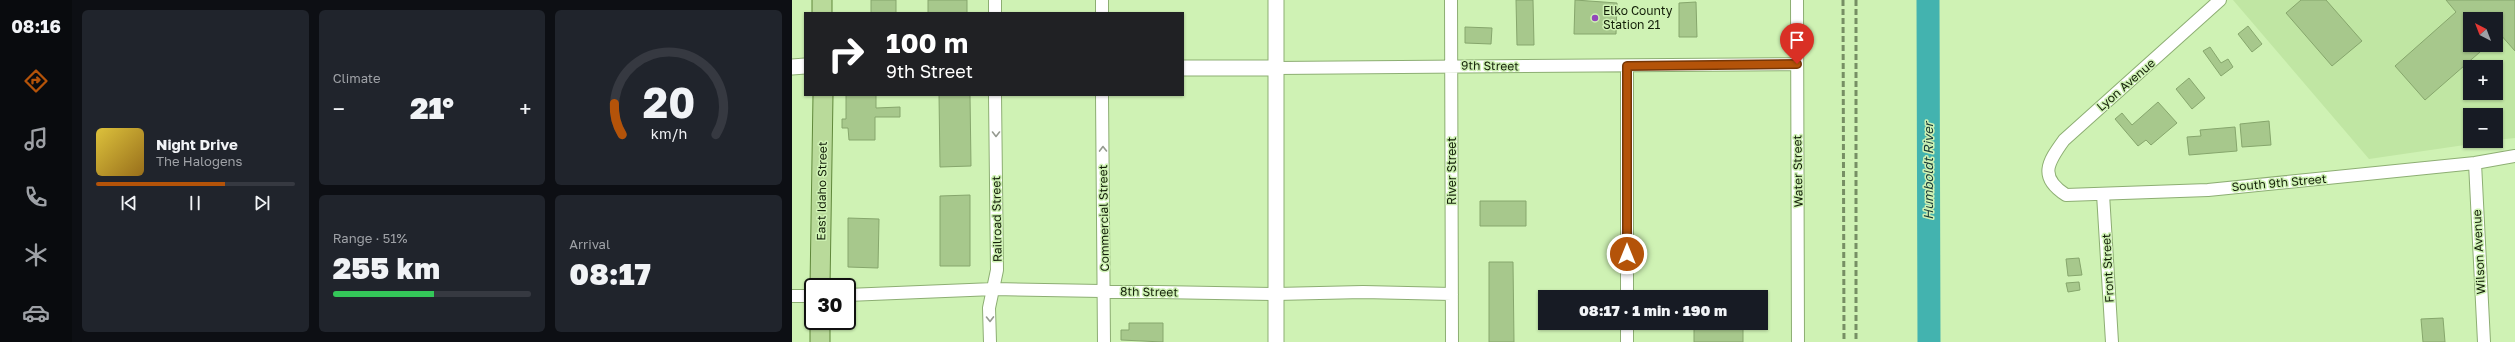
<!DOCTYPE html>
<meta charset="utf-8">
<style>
:root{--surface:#171b24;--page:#20242c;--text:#f1f3f6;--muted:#9ea1a6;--line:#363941;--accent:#b45309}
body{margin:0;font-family:"Golos Text",sans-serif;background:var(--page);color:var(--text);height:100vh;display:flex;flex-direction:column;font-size:15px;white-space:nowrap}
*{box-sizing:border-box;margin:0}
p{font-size:13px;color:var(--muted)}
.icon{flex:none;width:22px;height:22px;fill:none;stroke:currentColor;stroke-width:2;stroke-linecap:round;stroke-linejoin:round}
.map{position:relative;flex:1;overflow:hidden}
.details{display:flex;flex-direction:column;gap:10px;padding:10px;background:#0d0f14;width:720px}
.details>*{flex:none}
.banner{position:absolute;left:12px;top:12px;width:380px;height:84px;border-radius:0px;box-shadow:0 1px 3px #0004;background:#202124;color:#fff;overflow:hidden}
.needle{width:26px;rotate:318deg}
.buttons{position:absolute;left:1671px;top:12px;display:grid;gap:8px}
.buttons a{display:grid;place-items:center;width:40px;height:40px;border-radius:0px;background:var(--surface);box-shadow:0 1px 3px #0004;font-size:20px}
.speed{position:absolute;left:12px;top:278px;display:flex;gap:8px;font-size:20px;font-weight:700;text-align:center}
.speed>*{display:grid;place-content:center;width:52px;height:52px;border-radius:50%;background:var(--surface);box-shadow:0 1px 3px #0004;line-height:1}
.speed .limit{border:2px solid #111;border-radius:6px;background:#fff;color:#111}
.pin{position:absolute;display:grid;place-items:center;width:34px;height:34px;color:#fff;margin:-41px -17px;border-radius:50% 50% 50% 0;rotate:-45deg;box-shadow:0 0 4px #0007}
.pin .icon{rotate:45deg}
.me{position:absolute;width:44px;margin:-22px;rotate:0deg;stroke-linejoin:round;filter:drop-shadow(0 0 3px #0008)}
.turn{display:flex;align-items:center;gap:14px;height:84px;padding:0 16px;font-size:18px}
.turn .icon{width:52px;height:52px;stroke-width:2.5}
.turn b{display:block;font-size:28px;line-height:34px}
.big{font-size:30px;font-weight:800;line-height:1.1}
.details .widget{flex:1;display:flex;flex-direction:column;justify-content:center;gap:6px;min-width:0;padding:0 14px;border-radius:6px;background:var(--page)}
.details .dial{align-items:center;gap:0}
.dial svg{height:104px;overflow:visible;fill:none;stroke:var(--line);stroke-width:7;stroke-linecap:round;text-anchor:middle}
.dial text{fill:var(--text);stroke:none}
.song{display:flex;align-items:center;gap:12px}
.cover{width:48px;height:48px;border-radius:6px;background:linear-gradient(135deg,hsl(50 70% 55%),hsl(40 70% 35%))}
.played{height:4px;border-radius:2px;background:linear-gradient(90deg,var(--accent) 65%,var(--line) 65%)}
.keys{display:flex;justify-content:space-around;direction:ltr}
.heat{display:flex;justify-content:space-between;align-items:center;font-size:22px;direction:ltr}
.charge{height:6px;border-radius:3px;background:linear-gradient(90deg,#34c759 51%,var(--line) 0)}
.details .tiles{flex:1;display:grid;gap:10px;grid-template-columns:repeat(3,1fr)}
.widget:first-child{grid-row:span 2}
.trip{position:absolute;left:746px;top:290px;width:230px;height:40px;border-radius:0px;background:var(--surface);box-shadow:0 1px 3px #0004;font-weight:800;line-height:40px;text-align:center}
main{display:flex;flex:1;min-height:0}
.tab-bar{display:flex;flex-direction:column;width:72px;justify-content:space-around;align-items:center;background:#090b0e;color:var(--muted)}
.tab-bar .icon{width:28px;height:28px}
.tab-bar .current{color:var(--accent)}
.tab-bar b{font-size:18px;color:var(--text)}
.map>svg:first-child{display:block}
</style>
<main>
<nav class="tab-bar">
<b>08:16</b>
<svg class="icon current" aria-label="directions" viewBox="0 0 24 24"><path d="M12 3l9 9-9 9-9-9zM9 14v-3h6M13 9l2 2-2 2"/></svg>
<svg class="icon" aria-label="music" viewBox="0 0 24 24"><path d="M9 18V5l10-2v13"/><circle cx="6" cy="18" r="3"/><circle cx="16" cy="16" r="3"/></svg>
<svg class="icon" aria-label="phone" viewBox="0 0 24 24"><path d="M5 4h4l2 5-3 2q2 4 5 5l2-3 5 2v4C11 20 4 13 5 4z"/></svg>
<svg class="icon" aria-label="climate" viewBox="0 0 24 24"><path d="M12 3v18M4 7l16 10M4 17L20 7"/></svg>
<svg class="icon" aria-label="car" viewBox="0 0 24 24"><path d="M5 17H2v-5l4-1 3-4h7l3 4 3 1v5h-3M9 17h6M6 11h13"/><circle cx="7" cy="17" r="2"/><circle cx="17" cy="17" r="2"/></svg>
</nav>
<section class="details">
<div class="tiles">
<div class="widget">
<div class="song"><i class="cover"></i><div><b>Night Drive</b><p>The Halogens</p></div></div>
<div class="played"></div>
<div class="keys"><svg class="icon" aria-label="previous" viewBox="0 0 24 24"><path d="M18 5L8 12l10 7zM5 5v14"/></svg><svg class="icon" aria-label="pause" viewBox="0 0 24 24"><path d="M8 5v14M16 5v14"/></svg><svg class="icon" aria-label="next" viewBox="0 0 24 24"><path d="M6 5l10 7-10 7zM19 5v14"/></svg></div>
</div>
<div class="widget"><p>Climate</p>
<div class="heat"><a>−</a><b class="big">21°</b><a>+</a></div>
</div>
<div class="widget dial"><svg viewBox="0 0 100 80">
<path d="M14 69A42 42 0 1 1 86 69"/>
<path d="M14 69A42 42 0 0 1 8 45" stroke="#b45309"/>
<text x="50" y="56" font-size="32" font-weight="700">20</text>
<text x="50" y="72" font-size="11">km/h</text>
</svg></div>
<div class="widget"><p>Range · 51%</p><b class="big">255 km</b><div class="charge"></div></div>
<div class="widget"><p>Arrival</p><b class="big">08:17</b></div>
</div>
</section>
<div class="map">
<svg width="1723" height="342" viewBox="0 0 1723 342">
<rect width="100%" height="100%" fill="#cff2b4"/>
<path fill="#c0e6a3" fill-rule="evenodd" d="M1441,0h282v138l-19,2v-25h-26v26h22l-123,18zM1678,19h26v26h-26zM1678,67h26v26h-26z"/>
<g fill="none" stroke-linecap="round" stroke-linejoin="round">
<path stroke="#43b3af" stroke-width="23" d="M1136,0l1,342"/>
</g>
<path fill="#a7c88c" stroke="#86a66c" d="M79,0h25v13h-25z
M136,0h39v13h-39z
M724,0h17l1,45h-17z
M783,0l42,3 -1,31h-42z
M1509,0h25l36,41 -30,25 -46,-53z
M1654,0h69v51l-15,-17 -4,4v-19h-26v26h18l-63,55 -30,-34 61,-54z
M904,2l1,35h-18v-34z
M1456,26l14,18 -10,8 -14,-18z
M673,27l27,1 -1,16 -26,-1z
M1418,47l11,16 7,-4 5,8 -12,9 -18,-25z
M1397,78l16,20 -13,11 -16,-20z
M54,95h30v13l24,-1v10h-25v23h-26l-1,-12h-6v-9h4z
M147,95h31l1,71 -31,1z
M1366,102l19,21 -26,22 -5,-5 -8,6 -23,-27 7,-6 10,12z
M1477,121l2,24 -29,2 -2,-23z
M1443,127l2,24 -48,4 -2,-18 14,-1 -1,-6z
M178,195v71h-30v-70z
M688,201h46v25h-46z
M56,218l31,1 -1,49 -30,-1z
M1287,258l3,17 -14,1 -2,-17z
M697,262h24l1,80h-25z
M1287,282l1,8 -12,2 -2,-9z
M1651,318l2,24h-22l-2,-23z
M337,323h34v19l-42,-2v-10h8z
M902,323h49v19h-49z"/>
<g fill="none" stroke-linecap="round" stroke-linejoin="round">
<defs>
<path id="minor" d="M203,0v13
M310,0v13
M659,0l1,342
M1005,0l1,342
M1428,0l-156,140c-16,22 -26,37 2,55l142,-5 267,-27 40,-7
M484,68l521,-4
M310,95l2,247
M1683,163l9,179
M1311,194l9,148
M55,295l147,-6 282,5 87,-2 89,2
M0,296h21
M835,297v-231
M835,323v19
M198,342l-1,-34 8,-38 -2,-175"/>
<path id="tertiary" d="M484,0v342
M0,67l13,-1
M391,68h93"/>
<path id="primary" d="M30,0v13
M28,287l3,-192
M28,342v-21"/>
</defs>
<use href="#minor" stroke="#8dae73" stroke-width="14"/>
<use href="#tertiary" stroke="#8dae73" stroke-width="17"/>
<use href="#primary" stroke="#60883b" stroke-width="21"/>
<use href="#minor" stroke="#fff" stroke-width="12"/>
<use href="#tertiary" stroke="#fff" stroke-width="15"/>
<use href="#primary" stroke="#b9da9a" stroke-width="19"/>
<path stroke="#778f64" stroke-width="3" stroke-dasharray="6 3" stroke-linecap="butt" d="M1051,0l1,342
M1064,0v342"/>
</g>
<defs><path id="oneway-chevron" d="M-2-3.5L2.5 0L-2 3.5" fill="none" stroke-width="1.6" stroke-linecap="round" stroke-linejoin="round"/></defs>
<g stroke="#959a90">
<use href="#oneway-chevron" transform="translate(204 134) rotate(90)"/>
<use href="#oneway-chevron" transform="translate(311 149) rotate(-91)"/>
<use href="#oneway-chevron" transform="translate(198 319) rotate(89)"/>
</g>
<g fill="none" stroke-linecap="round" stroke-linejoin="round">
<defs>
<path id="route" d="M835,254v-188l170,-2"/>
</defs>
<use href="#route" stroke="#753606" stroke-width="10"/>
<use href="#route" stroke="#b45309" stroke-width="7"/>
</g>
<circle fill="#9348ba" stroke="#cff2b4" stroke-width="1.5" cx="803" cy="18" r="4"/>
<g text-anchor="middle" stroke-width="3" stroke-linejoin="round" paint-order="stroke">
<g font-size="12" fill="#131f08" stroke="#cff2b4" text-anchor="start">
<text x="811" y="15">Elko County<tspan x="811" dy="14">Station 21</tspan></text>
</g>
<g font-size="12" fill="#131f08" stroke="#cff2b4">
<text transform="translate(698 66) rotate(1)" y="4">9th Street</text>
<text transform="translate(1334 85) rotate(-41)" y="4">Lyon Avenue</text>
<text transform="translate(660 171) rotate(-90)" y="4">River Street</text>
<text transform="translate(1006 171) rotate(-91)" y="4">Water Street</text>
<text transform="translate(1487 183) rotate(-5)" y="4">South 9th Street</text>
<text transform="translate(30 191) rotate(-89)" y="4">East Idaho Street</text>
<text transform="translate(312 218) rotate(-91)" y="4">Commercial Street</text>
<text transform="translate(205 219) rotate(-91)" y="4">Railroad Street</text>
<text transform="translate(1687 252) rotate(-93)" y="4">Wilson Avenue</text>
<text transform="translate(1316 268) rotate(-93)" y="4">Front Street</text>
<text transform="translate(357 292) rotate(1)" y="4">8th Street</text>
</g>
<g font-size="13" font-style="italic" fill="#183938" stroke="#cff2b4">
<text transform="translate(1136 171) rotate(-90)" y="5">Humboldt River</text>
</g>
</g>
</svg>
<div class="buttons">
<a><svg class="needle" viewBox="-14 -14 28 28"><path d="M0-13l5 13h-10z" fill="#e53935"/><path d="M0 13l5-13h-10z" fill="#9ea1a6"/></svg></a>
<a>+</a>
<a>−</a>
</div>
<div class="speed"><div class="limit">30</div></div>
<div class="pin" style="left:1005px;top:64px;background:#d93025"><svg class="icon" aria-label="arrive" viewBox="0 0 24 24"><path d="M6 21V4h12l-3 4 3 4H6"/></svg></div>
<svg class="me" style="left:835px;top:254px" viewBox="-20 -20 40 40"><circle r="17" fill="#b45309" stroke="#fff" stroke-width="3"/><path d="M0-11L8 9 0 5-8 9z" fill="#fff"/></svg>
<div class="trip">08:17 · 1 min · 190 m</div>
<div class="banner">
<div class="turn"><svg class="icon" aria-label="right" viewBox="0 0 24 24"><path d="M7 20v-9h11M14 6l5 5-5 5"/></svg><div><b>100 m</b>9th Street</div></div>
</div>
</div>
</main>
